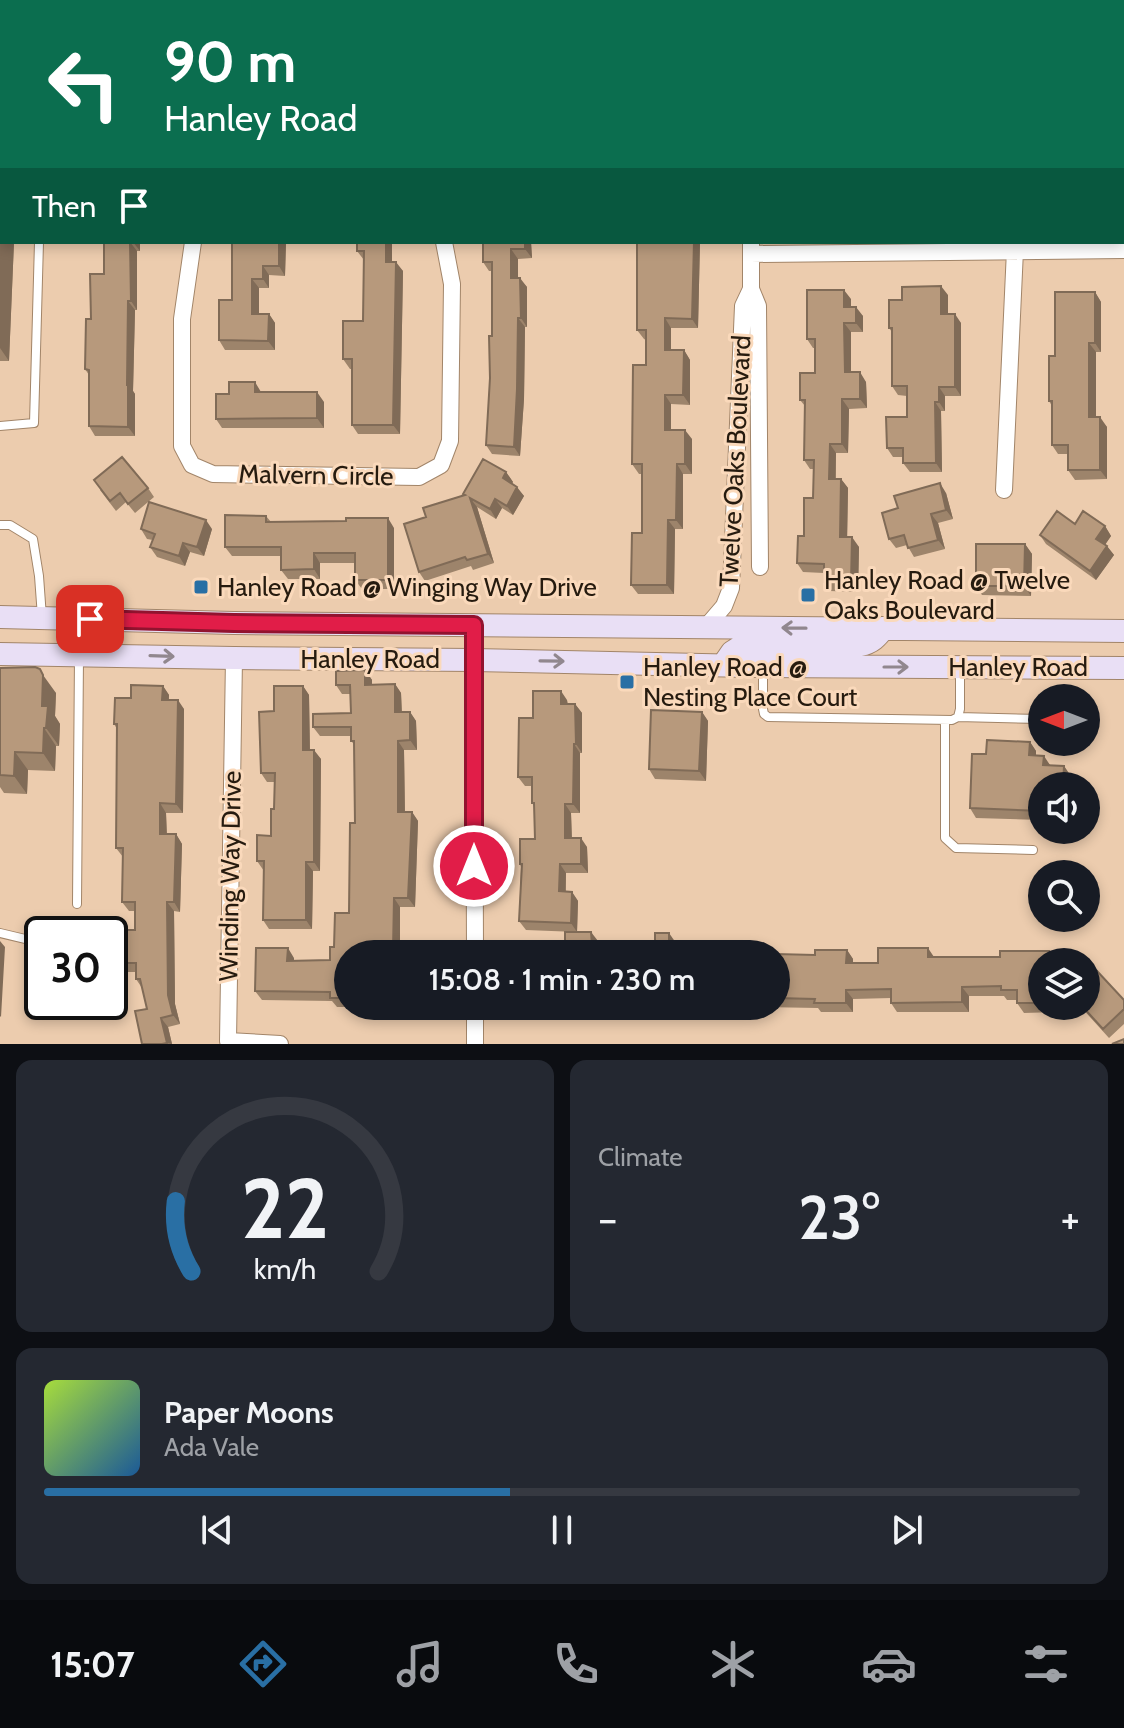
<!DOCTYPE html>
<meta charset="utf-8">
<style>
:root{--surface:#171b24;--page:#242831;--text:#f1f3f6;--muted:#9ea1a6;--line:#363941;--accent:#296fa4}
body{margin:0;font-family:Cabin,sans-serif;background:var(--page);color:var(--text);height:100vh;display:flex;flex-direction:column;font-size:30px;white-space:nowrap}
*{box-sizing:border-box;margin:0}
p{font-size:26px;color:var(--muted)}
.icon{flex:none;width:44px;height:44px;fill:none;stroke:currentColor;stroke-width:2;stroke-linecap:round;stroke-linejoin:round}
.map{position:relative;height:1044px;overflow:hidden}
.side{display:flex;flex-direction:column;gap:16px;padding:16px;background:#0d0f14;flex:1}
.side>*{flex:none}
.banner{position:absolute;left:0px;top:0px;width:1124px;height:244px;box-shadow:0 4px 12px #0003;background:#0b6e4f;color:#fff;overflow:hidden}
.needle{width:52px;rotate:270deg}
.fabs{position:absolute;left:1028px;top:684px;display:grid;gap:16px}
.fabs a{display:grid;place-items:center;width:72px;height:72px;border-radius:50%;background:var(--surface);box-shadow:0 4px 12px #0003;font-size:40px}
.speed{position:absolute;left:24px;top:916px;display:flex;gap:16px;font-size:40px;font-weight:700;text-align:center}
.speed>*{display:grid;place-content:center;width:104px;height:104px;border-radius:50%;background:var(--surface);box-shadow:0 4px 12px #0003;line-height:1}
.speed .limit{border:4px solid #111;border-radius:12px;background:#fff;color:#111}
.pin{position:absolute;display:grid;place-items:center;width:68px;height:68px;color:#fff;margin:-34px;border-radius:16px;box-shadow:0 4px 12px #0006}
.me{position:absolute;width:88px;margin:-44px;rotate:0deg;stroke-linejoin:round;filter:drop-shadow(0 0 6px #0008)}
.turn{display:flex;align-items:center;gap:28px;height:168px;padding:0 32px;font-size:36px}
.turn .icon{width:104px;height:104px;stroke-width:2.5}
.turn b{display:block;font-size:56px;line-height:68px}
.then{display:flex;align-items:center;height:76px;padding:0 32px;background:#0003;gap:16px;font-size:30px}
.big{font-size:60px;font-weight:600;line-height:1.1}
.side .tile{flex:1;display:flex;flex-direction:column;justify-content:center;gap:12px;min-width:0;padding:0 28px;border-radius:16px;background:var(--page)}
.side .dial{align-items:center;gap:0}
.dial svg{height:208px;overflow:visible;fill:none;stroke:var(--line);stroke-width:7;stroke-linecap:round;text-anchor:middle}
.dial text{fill:var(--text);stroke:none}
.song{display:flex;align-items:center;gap:24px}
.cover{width:96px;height:96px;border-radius:12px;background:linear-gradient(135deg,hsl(80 70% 55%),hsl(210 70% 35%))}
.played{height:8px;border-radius:4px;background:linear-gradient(90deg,var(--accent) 45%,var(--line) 45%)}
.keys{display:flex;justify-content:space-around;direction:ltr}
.heat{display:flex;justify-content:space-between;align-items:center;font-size:44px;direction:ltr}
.side .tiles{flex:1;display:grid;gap:16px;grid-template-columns:1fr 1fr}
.tile:last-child{grid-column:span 2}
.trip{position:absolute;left:334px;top:940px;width:456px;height:80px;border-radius:40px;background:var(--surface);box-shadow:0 4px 12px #0003;font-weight:600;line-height:80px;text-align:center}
.tabs{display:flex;height:128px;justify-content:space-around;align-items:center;background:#090b0e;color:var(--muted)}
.tabs .icon{width:56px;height:56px}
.tabs .on{color:var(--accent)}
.tabs b{font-size:36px;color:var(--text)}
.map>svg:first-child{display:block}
</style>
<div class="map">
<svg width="1124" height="1044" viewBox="0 0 1124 1044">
<rect width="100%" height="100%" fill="#ecccae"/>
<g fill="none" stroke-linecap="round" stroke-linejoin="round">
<defs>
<path id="service" d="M0,426l34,-3 5,-181
M0,525h10l23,14 6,37 3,41
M763,669v40l1,5 4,3 184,3 6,-3 2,-8v-41
M958,717l82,2
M945,720v118l11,10 77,2
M77,904l2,-247
M0,933l42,10"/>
<path id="minor" d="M196,0v2
M453,2v-2
M753,2v-2
M193,242l-11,77v127l10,19 21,9 206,3 22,-12 9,-24 2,-157 -8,-42
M751,242v47l7,17 2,261
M751,254l373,-4
M1004,490l11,-240
M474,625l1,329
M706,627l18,-21 7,-18 12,-282 8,-17
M234,658l-6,383 52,3
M475,1006v38"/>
<path id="secondary" d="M0,617l234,6 890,8
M0,654l234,4 240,2 273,6 377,2
M723,665l9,-13 11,-7h117c12,-2 17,-8 24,-17"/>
</defs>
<use href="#service" stroke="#a28569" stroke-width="10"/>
<use href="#minor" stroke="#a28569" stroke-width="18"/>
<use href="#secondary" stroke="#a28569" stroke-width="24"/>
<use href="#service" stroke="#fff" stroke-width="8"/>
<use href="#minor" stroke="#fff" stroke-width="16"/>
<use href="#secondary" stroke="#e9dff5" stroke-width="22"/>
</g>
<path fill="#9d846b" d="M0,194l2,48h12l-5,119h-9z
M104,242h36v9h-3v59h-2l-2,81 2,3v42h-40l-6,-10v-51l-4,-6 6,-50 13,-45z
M286,242l-1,34 -16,-1v13h-10v26h10l6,9v27h-50l-6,-10 13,-40z
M392,242v20l11,9 -3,163h-42l-6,-9v-56h-2l-7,-10 20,-38 1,-61 -7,-9z
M483,242h48l1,16 -14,1v19l9,9v40h-2l-1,72 -4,57 -28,-2 -6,-9 6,-109v-65h-3l-6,-9z
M637,242h63l-2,86h-27v22h13l6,10v45l-19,-1v26l21,9v35h-9v55h-8l-1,65h-36l-7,-9 11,-52v-59h-3l-7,-10 14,-99v-25l-2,-1 -7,-9z
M1095,292l6,10v50h-5v65l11,10v52l-32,1 -7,-10v-16h-10l-6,-9v-39l-3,-5z
M948,295v19l13,9v73h-16v15h-4l1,61h-32l-7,-9v-6h-10l-6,-9 20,-31v-21l-9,-1 -6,-9v-54l-3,-4 13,-28z
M851,299v8l12,9v16h-12v40l15,10 1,26 -18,1 -1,44h-12v26h5l7,9 -1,49 12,10 -1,45 -28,-1 -6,-9v-9l-21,-1 -6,-9 16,-65 1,-29h-4l-6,-9 1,-54 -5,-6 15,-27v-25h-2l-6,-9z
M261,392l63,10v26h-102l-6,-9 13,-25z
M506,472l7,10 -1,1 12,13 -11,19 -11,-7 -6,11 -19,-12 17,56 -21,7 -2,-4 -46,15 -6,-9 7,-55z
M148,488l6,9 -19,16 -9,-11 -10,9 -16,-21z
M946,493l7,26 -15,4 7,26 -31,8 -7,-12 -11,3 -7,-9z
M266,516l5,6 123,6v61h-32l-7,-9v-17h-35v16h-32l-7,-9v-14h-49l-7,-9z
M1075,524l30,2 6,10 -6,8 9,11 -18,25 -50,-36 -6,-9z
M141,529h71l-8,27 -14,-4 -5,14 -28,-9 -7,-10 3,-7 -6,-1z
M1025,544l7,10 -1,42 -49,-1 -6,-9z
M0,668l56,25 -1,23 5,8 -1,22h-3l-1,25 -27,-1 -1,24 -23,-1 -4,-6z
M365,670l7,10v4h23l6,9 1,19h8l6,9 1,29h-13l1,62h7l6,9 -3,86h-15v44h20l2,3h-74v52l20,1h-31l-5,-6 -70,-1 -7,-9 39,-33v3l36,-1 19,-47 6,-90 -1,-79 -3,-3v-5h-31l-7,-9 38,-14v-19h-9l-6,-9z
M163,686l6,9v5l15,9 -1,104h-17l1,21h9l6,10 -2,68 -6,-1 1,93 5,20 -12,3 4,17h-30l5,-35 -5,-21 -6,-9v-7h-10l-6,-9 15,-33v-19h-6l-7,-9 1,-45 -7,-9 1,-119 -3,-5 17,-26z
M303,686l6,9 1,55 11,9 -1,112h-7l-1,58h-43l-6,-9 1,-49 -7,-10 14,-25 3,-27 1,-27h-8l-6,-9 13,-62z
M567,700l1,4h7l7,9v40h-2v60h-9l1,25 15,9 1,26h-22v19h6l6,9 -1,31 -51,-2 -7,-9 2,-54 -1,-3 15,-25v-32l-3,-4v-17h-7l-7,-9 15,-59z
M702,712l6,9 -2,60 -51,-2 -6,-10z
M1030,742l6,9v5l14,9 14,1 6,9 -28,11v34l-66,-2 -6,-10 16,-54z
M847,950l6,9v4h25l56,-6h66l49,-6 6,9 -13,2v44h14v6l-32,1 -7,-10v-3h-10l-3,-4h-35v16h-72l-6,-9v-5l-38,1v13h-32l-3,-4 -59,-1 -1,-1h18v-52l39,1z
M1124,1000v24l-15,14 -29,-32z
M506,1006h93v2h-39v2h-51z
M659,1006h31v3h-29z"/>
<path fill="#806b57" d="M2,209v33h12l-5,119 -9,-13v-89z
M130,242l7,9v59l-6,-9z
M133,242h7v9z
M279,242h7l-1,34 -6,-10z
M386,242h6v29l-6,-9z
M525,242h6l1,16 -7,-9z
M694,242h6l-2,86 -6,-9z
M511,249l7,10v28l-7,-9z
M396,262l7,9 -3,163 -7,-9z
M263,266l6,9v13l-6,-9z
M520,278l7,9v40l-6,-9z
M252,279l7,9v35l-7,-9z
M941,286l7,9v28l-7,-9z
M844,290l7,9v17l-7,-9z
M1095,292l6,10v50l-6,-9z
M128,301l7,9 -2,81 2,3v42l-7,-9 -1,-42z
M856,307l7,9v16l-7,-9z
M269,314l6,9v27l-7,-9z
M955,314l6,9v73l-6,-9z
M518,318l7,9 -1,72 -4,57 -6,-9z
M665,318l6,10v31l-6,-9z
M844,323l7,9v50l-6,-10z
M1089,343l7,9v75l-7,-10z
M684,350l6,10v45l-7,-10z
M860,372l6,10 1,26 -7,-9z
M255,382l6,10h-6z
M939,387l6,9v15l-6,-9z
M317,392l7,10v26l-7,-10z
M665,395l6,9v35l-6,-9z
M842,399l7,10 -1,44 -6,-9z
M935,402l6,9 1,61 -6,-9z
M1100,417l7,10v52l-7,-9z
M685,430l7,9v35l-7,-10z
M830,444l6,9 -1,35 -6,-9z
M677,464l6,10v55l-7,-9z
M506,472l7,10 -4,6 -6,-10z
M841,479l7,9 -1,58 -7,-9z
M940,483l6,10 7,26 -7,-9z
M517,487l7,9 -11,19 -6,-9z
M470,498l7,9 17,56 -6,-9z
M495,499l7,9 -6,11 -6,-10z
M931,514l7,9 7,26 -7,-9z
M388,518l6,10v61l-6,-9z
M206,520l6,9 -8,27 -7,-9z
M668,520l7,9 -1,65 -7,-9z
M1105,526l6,10 -8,12 -7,-9z
M852,537l7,10 -1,45 -7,-9z
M183,543l7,9 -5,14 -6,-10z
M1025,544l7,10 -1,42 -7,-10z
M1107,546l7,9 -18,25 -6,-9z
M314,553l6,10v16l-6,-10z
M365,670l7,10v14l-7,-9z
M43,675l13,18 -1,23 5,8 -1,22 -13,-18 -4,-22z
M395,684l6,9 1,29 -7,-10z
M163,686l6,9 -1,14 -6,-9z
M303,686l6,9 1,64 -7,-9z
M561,691l6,9 1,14 -7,-10z
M178,700l6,9 -1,104 -7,-9z
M575,704l7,9v40l-6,-9z
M410,712l6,9 1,29 -7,-10z
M702,712l6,9 -2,60 -7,-10z
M44,728l12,18 -1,25 -12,-18z
M398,741l6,9 1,71 -7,-9z
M1030,742l6,9v14l-7,-10z
M574,744l6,9v60l-7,-9z
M314,750l7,9 -1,112 -6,-9z
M15,752l13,18 -1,24 -13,-18z
M1044,756l6,9h-7z
M1064,766l6,9v11h-7z
M160,803l6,10 1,31 -7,-10z
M565,804l6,9 1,34 -7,-9z
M412,812l6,9 -3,86 -7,-9z
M176,834l6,10 -2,68 -6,-10z
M581,838l6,9 1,26 -7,-9z
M306,862l7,9 -1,58 -6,-9z
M560,864l6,9 -1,28 -6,-10z
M572,892l6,9 -1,31 -6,-9z
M394,898l6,9v47l-7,-3z
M167,902l7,9 1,93 5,20 -7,-9 -5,-20z
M591,932l7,9v13l-6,-9z
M669,933l7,10v11l-7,-7z
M0,941l5,6 -4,70 -1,-1z
M288,948l6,10v12l-7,-9z
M928,948l6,9h-6z
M847,950l6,9v14l-7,-10z
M1049,951l6,9v2h-6z
M962,987l7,9v16l-7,-10z
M846,990l7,9v13l-7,-9z
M161,1018l7,9 4,17 -5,-1z"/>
<path fill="#b7997c" stroke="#806b57" stroke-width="2" d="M238,0h45v2h-45z
M366,0h30v2h-30z
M489,0h40v2h-40z
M645,0h54v2h-54z
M1122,154h2v42h-2z
M0,194h2l-2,65z
M104,242h26l1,59h-3l-1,84h1v42l-39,-1v-56l-4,-1 1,-50h5l-1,-45h14z
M232,242h47v24h-16v13h-11v35h17l-1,27 -49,-1v-40h13z
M357,242h29v20h10l-3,163h-41v-66h-9v-38h20l1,-70h-7z
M483,242h42v7h-14v29h9l1,40h-3l-1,71 -3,58 -28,-2 4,-67 -1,-42h3v-74h-9z
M637,242h57l-2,77 -27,-1v32h19l-1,45h-18v35h20v34h-8l-1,56h-8l-1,65h-36l1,-52h10v-69h-10l1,-99h13v-35h-9z
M941,286v28h14v73h-16v15h-4l1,61h-33v-15h-16l-1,-31h21v-31h-15v-58h-3v-28h13v-13z
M807,290h37v17h12v16h-12l1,49h15v27h-18v45h-12l-1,35h12l-1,58h12l-1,46 -27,-1v-18l-27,-1 1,-27h6v-38h9l1,-38h-10l1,-60h-5v-27h15v-34h-8z
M1055,292h40v51h-6v74h11v53h-32v-25h-16v-44h-3v-45h6z
M229,382h26v10h62v26l-101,1v-25h13z
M122,457l26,31 -20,16 -8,-11 -10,8 -16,-21z
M483,459l23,13 -3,6 14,9 -10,19 -12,-7 -5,10 -20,-11 18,56 -21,6 -2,-3 -46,15 -15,-48 22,-7 -3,-9 42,-13 -2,-1z
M940,483l6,27 -15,4 7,26 -30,8 -4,-13 -15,4 -7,-26 16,-5 -4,-12z
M149,502l57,18 -9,27 -14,-4 -4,13 -29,-9 5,-13 -14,-5z
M1057,511l18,13 8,-13 22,15 -9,13 11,7 -17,25 -50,-36z
M225,515l41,1v6l80,-1v-3h42v62h-33v-27h-41v16l-33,1v-23h-56z
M976,544h49l-1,42h-48z
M35,667l5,2 3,6 -1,31h6l-2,22h-2l-1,25 -28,-1 -1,24 -14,-1v-107z
M365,670v15l30,-1v28h15v28l-12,1v71h14l-4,86h-14l-1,53h27v3h-72v44h-18v-6l-75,-1 1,-43h32l-1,13 43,-1v-13h4l1,-34h14l1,-90h5l-1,-82h-3v-14h-38v-13l38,-1 -1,-28h-14v-14z
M131,685l32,1 -1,14h16l-2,104 -16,-1v31h16l-2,68h-7l1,93 5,20 -12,3 6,25 -5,1h-20l-7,-33 12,-2 -7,-30h-4v-16h-16l-1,-33h16v-28h-13l1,-54h-7l1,-124h-3l1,-26h16z
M274,686h29v64h11v112h-8v58h-43l1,-59h-7v-26l14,1v-27h3l1,-36h-14l-2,-61 15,-1z
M533,691h28v13h14l1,40h-2l-1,60h-8v34h16v26h-21l-1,27 13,1 -1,31 -52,-2 3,-57h-2v-25h15l-1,-36h-2v-26h-14l1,-59h14z
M651,710l51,2 -3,59 -50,-2z
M987,740l43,2 -1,13 15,1 -1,9 21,1 -1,20h-21v25l-72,-3 2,-54h14z
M565,932h26l1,13h26v2h37v-14h14v14l54,1v6h-220v-2h62z
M878,948h50v9h72v-6h49v11h-7v41h-25v-13h-16v-4l-39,1v15l-71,1v-14l-45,1v13h-32l1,-4 -39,-1v-44l39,1v-5h32l-1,13h32z
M1097,971l27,29v9l-21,20 -21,-23h4v-25z
M1124,1039v5h-12z"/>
<defs><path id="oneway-shaft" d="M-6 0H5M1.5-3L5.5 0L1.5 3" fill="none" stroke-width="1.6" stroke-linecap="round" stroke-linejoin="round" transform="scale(2)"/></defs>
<g stroke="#91878e">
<use href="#oneway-shaft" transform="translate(794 628) rotate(-179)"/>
<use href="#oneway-shaft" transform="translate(162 656) rotate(2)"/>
<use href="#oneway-shaft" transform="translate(552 661) rotate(1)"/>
<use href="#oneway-shaft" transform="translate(896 667)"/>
</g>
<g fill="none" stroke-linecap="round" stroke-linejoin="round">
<defs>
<path id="route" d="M90,619l144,4 240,2v241"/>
</defs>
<use href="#route" stroke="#92132f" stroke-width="20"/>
<use href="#route" stroke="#e11d48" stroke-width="14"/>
</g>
<g fill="#296fa4" stroke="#fad9bb" stroke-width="3">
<rect x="193" y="579" width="16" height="16" rx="4"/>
<rect x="800" y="587" width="16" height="16" rx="4"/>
<rect x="619" y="674" width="16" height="16" rx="4"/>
</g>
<g text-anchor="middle" stroke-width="6" stroke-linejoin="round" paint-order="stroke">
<g font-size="26" fill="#261b0f" stroke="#fad9bb">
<text transform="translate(735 461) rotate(-87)" y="9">Twelve Oaks Boulevard</text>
<text transform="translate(316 475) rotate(1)" y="9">Malvern Circle</text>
<text x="370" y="668">Hanley Road</text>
<text x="1018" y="676">Hanley Road</text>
<text transform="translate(230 876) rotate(-89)" y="9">Winding Way Drive</text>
</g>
<g font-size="26" fill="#261b0f" stroke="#fad9bb" text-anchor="start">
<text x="824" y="589">Hanley Road @ Twelve<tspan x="824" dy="30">Oaks Boulevard</tspan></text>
<text x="217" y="596">Hanley Road @ Winging Way Drive</text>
<text x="643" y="676">Hanley Road @<tspan x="643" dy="30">Nesting Place Court</tspan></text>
</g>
</g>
</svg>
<div class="fabs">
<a><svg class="needle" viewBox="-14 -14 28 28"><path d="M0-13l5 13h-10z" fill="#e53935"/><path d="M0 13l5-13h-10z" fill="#9ea1a6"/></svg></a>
<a><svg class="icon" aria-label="sound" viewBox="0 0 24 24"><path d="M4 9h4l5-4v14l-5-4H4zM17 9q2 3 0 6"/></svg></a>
<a><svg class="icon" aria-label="search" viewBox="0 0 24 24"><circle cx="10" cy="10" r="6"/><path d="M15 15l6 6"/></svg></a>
<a><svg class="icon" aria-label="layers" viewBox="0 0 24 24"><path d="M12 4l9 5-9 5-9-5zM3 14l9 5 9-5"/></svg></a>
</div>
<div class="speed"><div class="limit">30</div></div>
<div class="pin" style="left:90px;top:619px;background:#d93025"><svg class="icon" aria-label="arrive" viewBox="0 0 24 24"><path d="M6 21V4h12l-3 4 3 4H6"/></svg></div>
<svg class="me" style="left:474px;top:866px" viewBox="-20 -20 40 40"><circle r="17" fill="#e11d48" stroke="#fff" stroke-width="3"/><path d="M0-11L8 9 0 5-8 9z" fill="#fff"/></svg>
<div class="trip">15:08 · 1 min · 230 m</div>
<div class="banner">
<div class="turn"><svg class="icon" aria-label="left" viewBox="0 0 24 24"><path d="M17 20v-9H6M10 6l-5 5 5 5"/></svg><div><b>90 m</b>Hanley Road</div></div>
<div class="then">Then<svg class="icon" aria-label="arrive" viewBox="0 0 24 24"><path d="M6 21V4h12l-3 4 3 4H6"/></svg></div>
</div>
</div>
<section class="side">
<div class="tiles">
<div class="tile dial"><svg viewBox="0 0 100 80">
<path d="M14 69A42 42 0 1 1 86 69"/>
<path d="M14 69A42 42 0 0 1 8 42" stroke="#296fa4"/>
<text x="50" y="56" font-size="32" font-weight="700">22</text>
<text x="50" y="72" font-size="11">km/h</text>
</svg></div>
<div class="tile"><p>Climate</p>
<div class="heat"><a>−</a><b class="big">23°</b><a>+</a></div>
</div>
<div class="tile">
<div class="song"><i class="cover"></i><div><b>Paper Moons</b><p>Ada Vale</p></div></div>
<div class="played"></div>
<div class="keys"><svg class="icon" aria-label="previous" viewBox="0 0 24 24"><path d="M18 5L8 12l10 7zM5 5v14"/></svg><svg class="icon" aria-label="pause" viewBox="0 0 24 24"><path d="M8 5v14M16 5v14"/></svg><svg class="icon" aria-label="next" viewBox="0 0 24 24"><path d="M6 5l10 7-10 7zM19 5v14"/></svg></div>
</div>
</div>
</section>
<nav class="tabs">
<b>15:07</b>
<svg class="icon on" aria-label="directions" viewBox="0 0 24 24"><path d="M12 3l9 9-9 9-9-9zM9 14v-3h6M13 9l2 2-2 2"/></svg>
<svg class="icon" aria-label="music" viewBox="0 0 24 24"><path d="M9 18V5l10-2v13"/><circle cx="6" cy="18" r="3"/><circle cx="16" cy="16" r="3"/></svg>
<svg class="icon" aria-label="phone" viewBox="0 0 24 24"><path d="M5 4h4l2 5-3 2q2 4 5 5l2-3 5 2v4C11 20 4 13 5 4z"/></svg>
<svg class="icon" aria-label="climate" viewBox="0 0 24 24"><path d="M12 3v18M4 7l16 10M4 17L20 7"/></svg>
<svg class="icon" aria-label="car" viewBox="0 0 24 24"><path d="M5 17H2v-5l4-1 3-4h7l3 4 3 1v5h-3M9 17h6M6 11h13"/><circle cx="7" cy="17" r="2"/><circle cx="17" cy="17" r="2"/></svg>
<svg class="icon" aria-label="filters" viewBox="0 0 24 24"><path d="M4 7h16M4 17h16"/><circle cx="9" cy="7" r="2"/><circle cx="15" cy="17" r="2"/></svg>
</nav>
